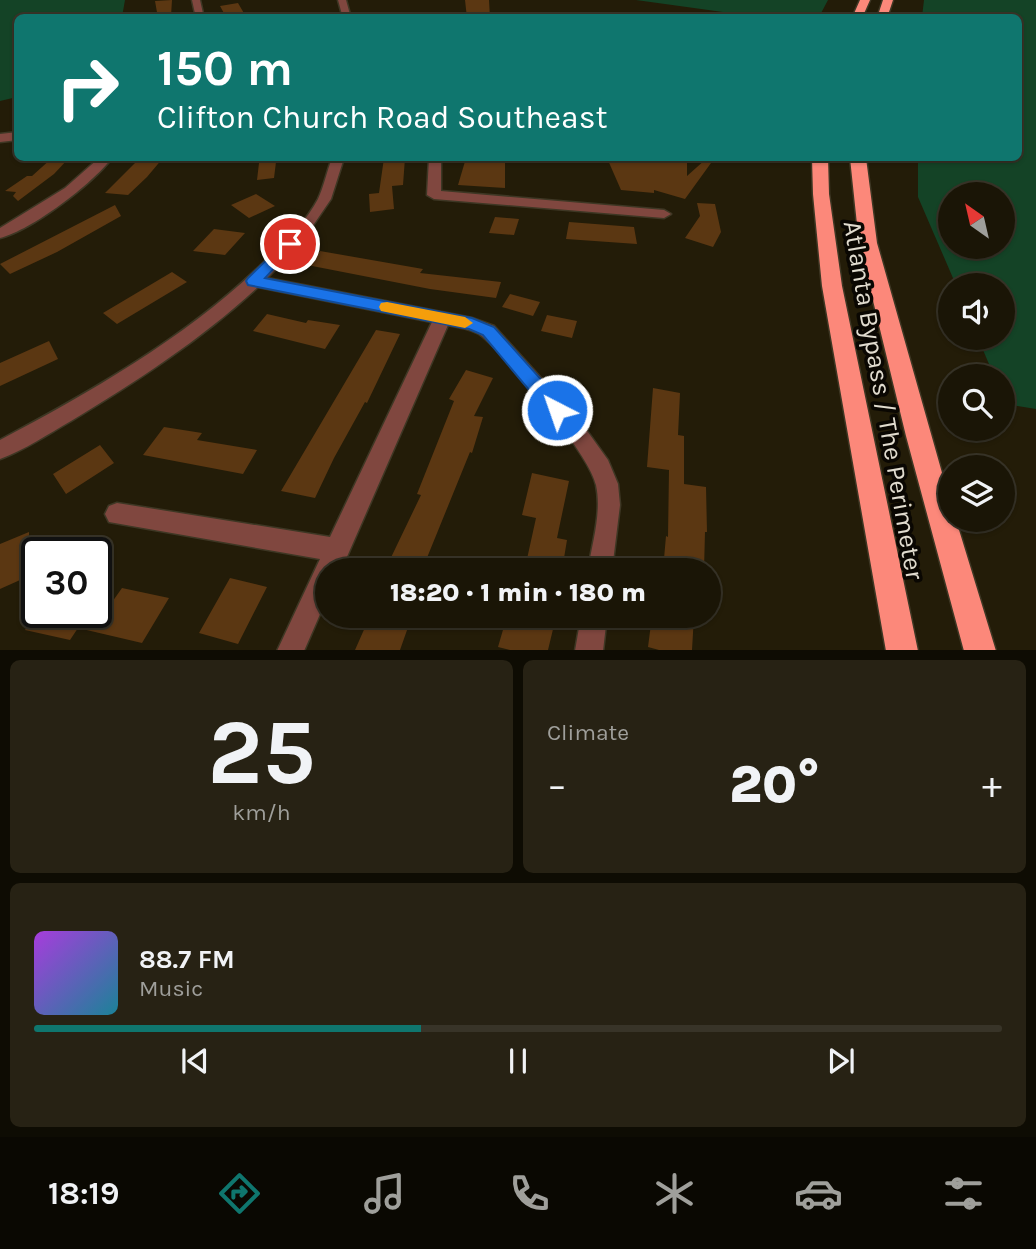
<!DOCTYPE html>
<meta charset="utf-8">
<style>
:root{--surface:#1a1506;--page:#272214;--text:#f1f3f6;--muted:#9f9f9b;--line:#383428;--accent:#0f766e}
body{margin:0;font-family:Karla,sans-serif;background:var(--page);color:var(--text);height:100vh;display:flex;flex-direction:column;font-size:26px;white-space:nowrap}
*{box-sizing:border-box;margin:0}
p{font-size:23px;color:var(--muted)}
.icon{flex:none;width:38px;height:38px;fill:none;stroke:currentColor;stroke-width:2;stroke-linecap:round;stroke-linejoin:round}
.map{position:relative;height:650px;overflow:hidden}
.details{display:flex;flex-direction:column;gap:10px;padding:10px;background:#0e0c03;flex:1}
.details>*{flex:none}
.guide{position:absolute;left:14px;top:14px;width:1008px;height:147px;border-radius:10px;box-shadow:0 2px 5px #0004,0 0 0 2px var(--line);background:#0f766e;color:#fff;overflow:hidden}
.needle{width:46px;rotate:326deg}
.fabs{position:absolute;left:938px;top:182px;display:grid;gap:14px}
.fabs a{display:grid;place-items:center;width:77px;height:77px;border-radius:50%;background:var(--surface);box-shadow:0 2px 5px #0004,0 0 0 2px var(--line);font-size:35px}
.speed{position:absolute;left:21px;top:537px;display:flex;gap:14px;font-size:35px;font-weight:700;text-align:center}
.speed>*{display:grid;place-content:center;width:91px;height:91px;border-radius:50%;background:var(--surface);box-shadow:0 2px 5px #0004,0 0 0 2px var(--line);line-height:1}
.speed .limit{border:4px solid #111;border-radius:10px;background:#fff;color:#111}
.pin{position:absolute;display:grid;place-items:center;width:60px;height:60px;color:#fff;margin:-30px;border:4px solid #fff;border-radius:50%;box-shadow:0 2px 7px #0007}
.me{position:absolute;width:77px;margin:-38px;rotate:319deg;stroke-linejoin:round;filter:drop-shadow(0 0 5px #0008)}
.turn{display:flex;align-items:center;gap:24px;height:147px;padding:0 28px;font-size:32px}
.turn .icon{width:91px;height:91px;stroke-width:2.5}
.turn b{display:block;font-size:49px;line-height:60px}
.big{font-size:52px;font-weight:800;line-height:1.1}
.details .widget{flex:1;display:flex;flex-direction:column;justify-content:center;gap:10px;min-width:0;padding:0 24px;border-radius:10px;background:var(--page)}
.details .dial{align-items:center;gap:0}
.dial b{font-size:91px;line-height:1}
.song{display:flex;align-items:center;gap:21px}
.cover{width:84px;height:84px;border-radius:10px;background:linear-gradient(135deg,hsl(280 70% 55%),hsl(190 70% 35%))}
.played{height:7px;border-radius:4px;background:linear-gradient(90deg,var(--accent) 40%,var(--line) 40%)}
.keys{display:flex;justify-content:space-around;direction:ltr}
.heat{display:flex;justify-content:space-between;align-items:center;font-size:38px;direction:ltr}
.details .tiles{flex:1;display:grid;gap:10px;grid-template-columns:1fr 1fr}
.widget:last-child{grid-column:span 2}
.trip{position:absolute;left:315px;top:558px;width:406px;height:70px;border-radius:35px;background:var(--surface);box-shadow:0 2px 5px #0004,0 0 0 2px var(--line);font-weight:800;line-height:70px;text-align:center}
.dock{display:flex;height:112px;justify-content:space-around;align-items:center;background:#0a0802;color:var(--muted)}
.dock .icon{width:49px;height:49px}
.dock .selected{color:var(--accent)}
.dock b{font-size:32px;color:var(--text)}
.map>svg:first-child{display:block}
</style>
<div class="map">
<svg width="1036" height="651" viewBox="0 0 1036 651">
<rect width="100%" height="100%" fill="#231c08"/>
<path fill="#144326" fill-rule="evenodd" d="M0,0h125l-3,17 -104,1 -1,79 -17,4z
M636,0h192l-9,17h-60z
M924,0h112v409l-31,-5 -2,-28h-9l-16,-38h25v-53h-47l-38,-88v-39h100v-140l-96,-1zM950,194h53v53h-53z"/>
<path fill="#5b3712" d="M172,0l-1,16 -13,2 -3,-17z
M465,0h24l1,18h-23z
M238,3l7,12 -19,2 -6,-11z
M52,158h17l-15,16 -36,27 -5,-5 3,-4 -11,-1 22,-15h5z
M140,158h23l-16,19 -19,18 -23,-2z
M384,158h4l1,4v-4h16l-2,27 -11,1 2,23 -24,3 -1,-18 10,-1z
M466,158h39v30l-47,-3z
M607,158h80v18l19,-17 5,4 -26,36 -31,-9v3l-33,-3z
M276,162l-2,16 -17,2 2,-17z
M256,194l19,12 -26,12 -18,-13z
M697,203l18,1 6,28 -8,15 -28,-9 15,-22z
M115,205l6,11 -64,36 -47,22 -10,-10z
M495,217l24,2 -5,16 -25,-2z
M569,222l65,5 3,17 -71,-5z
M214,229l31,4 -20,22 -32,-4z
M320,251l103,18 -3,4 81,9 -5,16 -66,-9 -123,-24z
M172,272l15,10 -70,42 -14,-11z
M510,294l30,8 -7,14 -31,-9z
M267,314l39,9 2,-3 32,5 -15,24 -72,-18z
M547,315l30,6 -5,17 -31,-7z
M376,330l24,4 -33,69 -2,-1 -31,56 -19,40 -34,-7z
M49,341l9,18 -58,27v-23z
M466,370l27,8 -19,38 9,1 -11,36 -2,-1 -48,118h-37l36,-75 -4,-1 37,-93 -5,-2z
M653,388l27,5 -2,42 6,1v48l22,3 1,45h-2l-1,38h-41l3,-34 2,1 1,-67 -22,-3z
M164,427l38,6 -5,7 60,10 -14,24 -100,-19z
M100,445l14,18 -48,31 -13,-20z
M532,473l37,8 -12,57 10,2 -5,30 -37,-2 11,-50 -14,-3z
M29,532v44l-29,13v-45z
M230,578l37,9 -29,57 -39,-11z
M122,588l47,10 -27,45 -64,-15 -8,12 -45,-10 12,-18h68z
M370,616h42l-12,34h-45z
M507,616h41l-1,2 8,3 -7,29h-38l-12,-3z
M652,616h42l-2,34h-33l-11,-3z"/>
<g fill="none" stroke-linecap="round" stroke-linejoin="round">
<defs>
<path id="minor" d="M192,0h8l4,18h-8z
M338,0h8l5,18h-8z
M18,132v8l-18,2v-8z
M99,158h13c-20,26 -80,72 -112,80v-10l65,-40z
M332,158h12l-13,41 -32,47 -32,32 205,40 22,8 86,95 28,39 10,24 2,21 -8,65h-24c4,-27 14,-57 8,-85 -7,-32 -86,-124 -113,-148 -9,-8 -23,-9 -35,-12l-102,234 -6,11h-13v28l-23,53h-27l43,-92 -211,-37 -4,-8 4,-8 8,-3 213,34 102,-215 -174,-35c-56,52 -122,95 -187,134 -23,13 -46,29 -71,38v-19c94,-50 190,-105 266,-180 19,-18 40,-38 52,-61 6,-13 9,-28 14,-41z
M429,158h12v33l223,19 7,4 -7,4 -230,-19 -7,-4z
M581,616h26l-4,35h-28z"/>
<path id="highway" d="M860,0h10l-8,18h-10z
M883,0h10l-6,18h-10z
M812,158h16l1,36 13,92 76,365h-32l-64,-365 -9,-92z
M850,158h16l11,85 73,258v19h6l40,131h-32l-58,-215 -47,-193z"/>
</defs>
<use href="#minor" stroke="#3e3724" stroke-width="3"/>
<use href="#highway" stroke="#3e3724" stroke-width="3"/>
<use href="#minor" fill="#80473f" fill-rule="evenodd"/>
<use href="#highway" fill="#fc887a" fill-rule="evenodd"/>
</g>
<path fill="#1a73e8" stroke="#114b97" stroke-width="2" d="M290,240l7,4 -32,34 207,40 22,9 69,77 3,6 -3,5 -6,2 -7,-2 -67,-80 -14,-6 -221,-44 -2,-4 2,-3 38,-37z"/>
<path fill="#f59e0b" d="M387,302l78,15 8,6 -8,5 -84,-17 -2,-4 2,-4z"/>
<g text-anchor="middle" stroke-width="7" stroke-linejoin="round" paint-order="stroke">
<g font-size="26" fill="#e1dccf" stroke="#0a0702">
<text transform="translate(884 400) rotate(80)" y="9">Atlanta Bypass / The Perimeter</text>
</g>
</g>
</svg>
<div class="fabs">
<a><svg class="needle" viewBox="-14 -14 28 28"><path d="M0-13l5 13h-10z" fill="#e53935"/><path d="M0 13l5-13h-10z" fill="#9f9f9b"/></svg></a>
<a><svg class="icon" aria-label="sound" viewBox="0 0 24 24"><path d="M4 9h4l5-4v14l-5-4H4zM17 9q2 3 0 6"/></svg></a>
<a><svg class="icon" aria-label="search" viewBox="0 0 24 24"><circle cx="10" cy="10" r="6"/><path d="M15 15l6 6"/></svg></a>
<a><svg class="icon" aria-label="layers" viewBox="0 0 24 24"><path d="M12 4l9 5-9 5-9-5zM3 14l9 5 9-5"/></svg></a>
</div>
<div class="speed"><div class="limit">30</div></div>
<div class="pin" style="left:290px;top:244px;background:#d93025"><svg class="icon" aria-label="arrive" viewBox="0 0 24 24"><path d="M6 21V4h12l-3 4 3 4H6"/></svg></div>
<svg class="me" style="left:557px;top:410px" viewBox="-20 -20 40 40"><circle r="17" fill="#1a73e8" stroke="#fff" stroke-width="3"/><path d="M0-11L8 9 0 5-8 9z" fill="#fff"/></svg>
<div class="trip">18:20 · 1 min · 180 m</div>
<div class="guide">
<div class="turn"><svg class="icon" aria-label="right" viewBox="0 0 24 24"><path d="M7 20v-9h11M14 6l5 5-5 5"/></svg><div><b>150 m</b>Clifton Church Road Southeast</div></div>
</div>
</div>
<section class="details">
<div class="tiles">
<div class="widget dial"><b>25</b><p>km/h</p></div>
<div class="widget"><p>Climate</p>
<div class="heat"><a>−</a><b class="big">20°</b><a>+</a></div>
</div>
<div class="widget">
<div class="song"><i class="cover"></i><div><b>88.7 FM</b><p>Music</p></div></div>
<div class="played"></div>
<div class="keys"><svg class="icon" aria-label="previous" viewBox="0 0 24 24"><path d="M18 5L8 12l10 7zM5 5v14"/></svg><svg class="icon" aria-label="pause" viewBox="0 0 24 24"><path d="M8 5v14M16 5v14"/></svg><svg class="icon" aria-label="next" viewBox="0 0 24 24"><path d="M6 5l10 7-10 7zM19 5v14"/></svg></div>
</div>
</div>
</section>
<nav class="dock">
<b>18:19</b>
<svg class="icon selected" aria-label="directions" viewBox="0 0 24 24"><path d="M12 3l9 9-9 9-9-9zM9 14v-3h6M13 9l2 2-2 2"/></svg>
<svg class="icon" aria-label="music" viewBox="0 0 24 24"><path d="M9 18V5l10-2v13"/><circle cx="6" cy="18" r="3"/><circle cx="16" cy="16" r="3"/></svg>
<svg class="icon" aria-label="phone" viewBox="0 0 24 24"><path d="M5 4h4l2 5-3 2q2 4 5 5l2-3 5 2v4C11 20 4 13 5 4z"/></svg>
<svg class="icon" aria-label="climate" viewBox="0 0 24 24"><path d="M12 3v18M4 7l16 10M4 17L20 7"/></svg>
<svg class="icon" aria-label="car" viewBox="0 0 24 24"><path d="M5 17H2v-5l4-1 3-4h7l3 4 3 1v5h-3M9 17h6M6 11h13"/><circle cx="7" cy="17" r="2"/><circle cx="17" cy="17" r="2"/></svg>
<svg class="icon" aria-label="filters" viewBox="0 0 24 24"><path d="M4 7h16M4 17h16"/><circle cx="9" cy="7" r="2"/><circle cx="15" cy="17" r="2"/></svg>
</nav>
